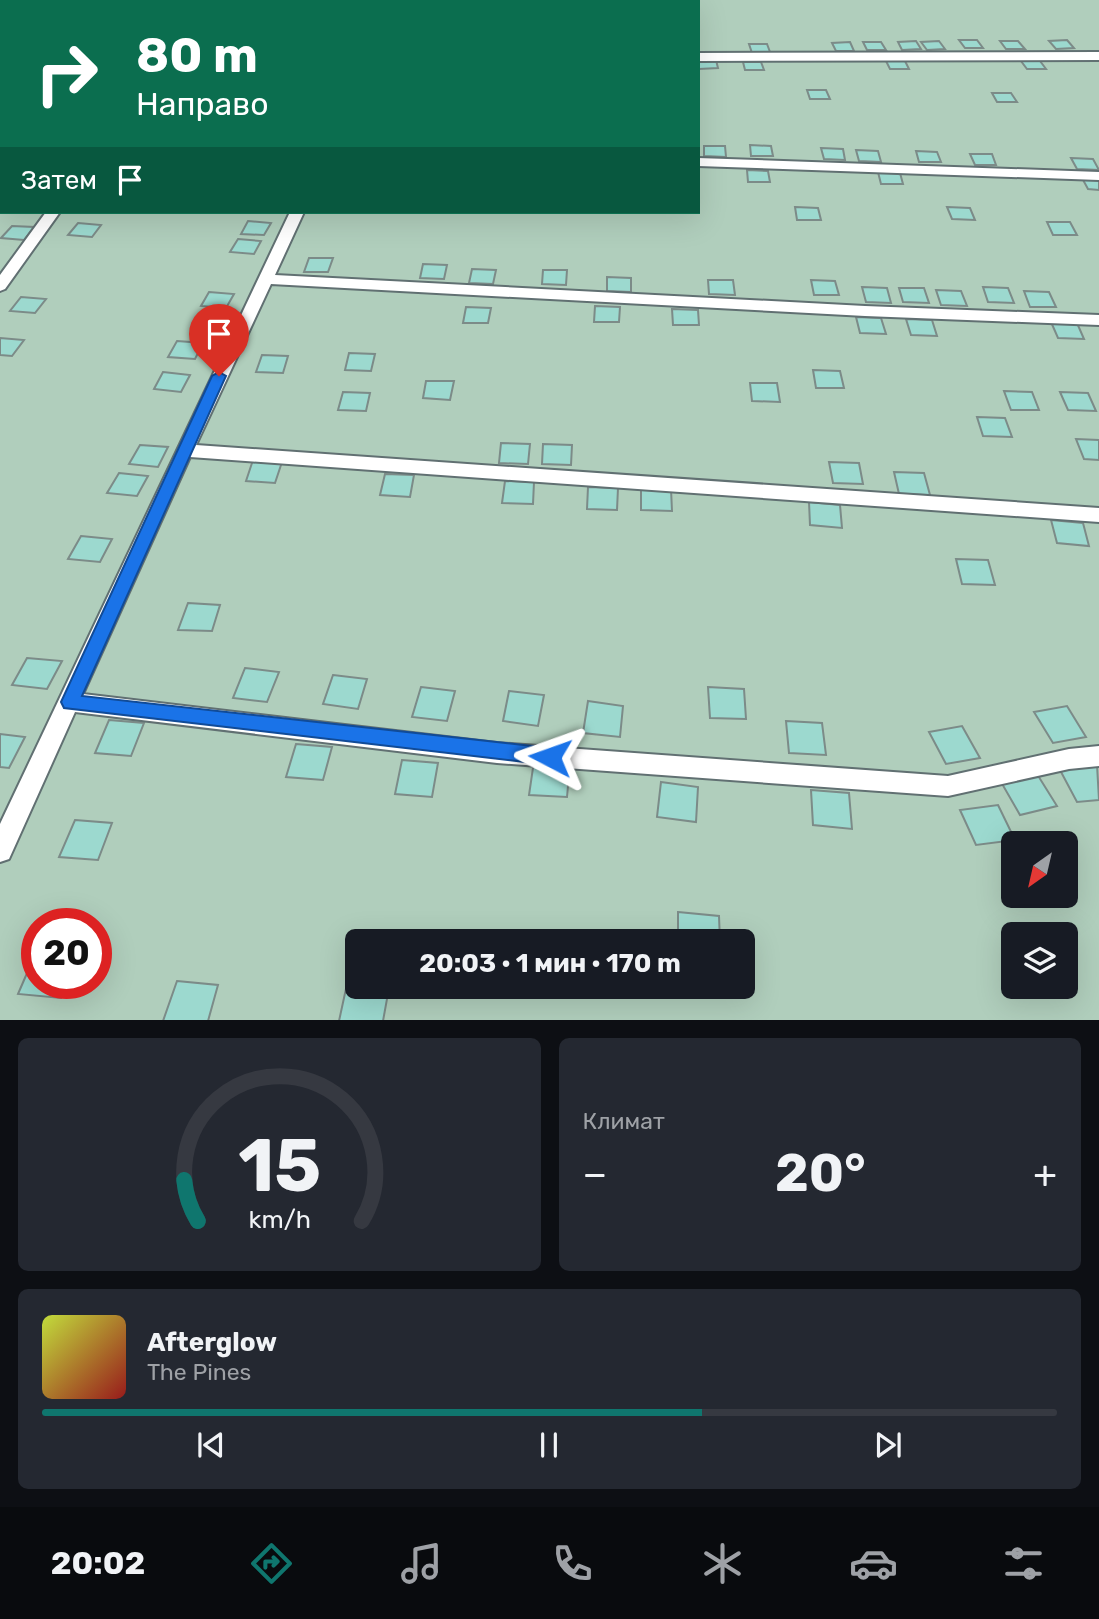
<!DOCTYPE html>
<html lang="ru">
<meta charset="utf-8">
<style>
:root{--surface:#171b24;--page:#242831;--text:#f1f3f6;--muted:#9ea1a6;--line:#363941;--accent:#0f766e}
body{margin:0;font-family:Rubik,sans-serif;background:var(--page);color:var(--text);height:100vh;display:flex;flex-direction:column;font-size:26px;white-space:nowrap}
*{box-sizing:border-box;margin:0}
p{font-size:23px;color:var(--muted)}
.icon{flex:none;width:38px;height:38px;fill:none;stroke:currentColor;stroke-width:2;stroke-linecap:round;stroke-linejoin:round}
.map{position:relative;height:1020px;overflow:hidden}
.side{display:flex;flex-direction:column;gap:18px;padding:18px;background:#0d0f14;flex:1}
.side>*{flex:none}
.hud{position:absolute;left:0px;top:0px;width:700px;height:214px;box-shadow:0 7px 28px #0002;background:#0b6e4f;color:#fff;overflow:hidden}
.needle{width:46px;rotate:214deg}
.fabs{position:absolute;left:1001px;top:831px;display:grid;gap:14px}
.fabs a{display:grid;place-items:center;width:77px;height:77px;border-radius:10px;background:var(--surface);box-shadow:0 7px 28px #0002;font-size:35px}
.speed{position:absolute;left:21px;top:908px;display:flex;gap:14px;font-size:35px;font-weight:700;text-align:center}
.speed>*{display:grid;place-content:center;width:91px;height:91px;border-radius:50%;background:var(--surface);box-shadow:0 7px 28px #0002;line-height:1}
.speed .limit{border:10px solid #d22;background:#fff;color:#111}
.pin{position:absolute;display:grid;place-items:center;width:60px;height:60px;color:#fff;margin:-72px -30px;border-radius:50% 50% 50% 0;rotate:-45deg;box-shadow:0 0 7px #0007}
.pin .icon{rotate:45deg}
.me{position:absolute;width:77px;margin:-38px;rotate:274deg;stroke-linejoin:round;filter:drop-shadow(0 0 5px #0008)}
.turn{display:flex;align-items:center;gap:24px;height:147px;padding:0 21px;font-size:32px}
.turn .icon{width:91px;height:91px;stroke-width:2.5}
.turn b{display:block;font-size:49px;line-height:60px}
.then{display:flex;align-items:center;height:66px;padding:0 21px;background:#0003;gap:14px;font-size:26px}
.big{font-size:52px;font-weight:700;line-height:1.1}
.side .widget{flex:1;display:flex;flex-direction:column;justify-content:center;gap:10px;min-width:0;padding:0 24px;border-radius:10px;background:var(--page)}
.side .dial{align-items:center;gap:0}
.dial svg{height:182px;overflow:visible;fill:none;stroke:var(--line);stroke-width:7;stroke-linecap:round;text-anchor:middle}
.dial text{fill:var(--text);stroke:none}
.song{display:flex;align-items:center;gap:21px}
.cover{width:84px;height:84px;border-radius:10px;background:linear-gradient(135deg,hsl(70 70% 55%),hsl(0 70% 35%))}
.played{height:7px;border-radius:4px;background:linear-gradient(90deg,var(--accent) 65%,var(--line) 65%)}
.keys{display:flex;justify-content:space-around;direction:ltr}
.heat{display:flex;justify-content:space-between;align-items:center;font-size:38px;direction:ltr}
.side .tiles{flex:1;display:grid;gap:18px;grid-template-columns:1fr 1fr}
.widget:last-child{grid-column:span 2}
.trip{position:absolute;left:345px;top:929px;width:410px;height:70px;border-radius:10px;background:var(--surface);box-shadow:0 7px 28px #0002;font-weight:700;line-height:70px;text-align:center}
.dock{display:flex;height:112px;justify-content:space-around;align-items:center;background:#090b0e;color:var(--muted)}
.dock .icon{width:49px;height:49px}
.dock .on{color:var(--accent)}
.dock b{font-size:32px;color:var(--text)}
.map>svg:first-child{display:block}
</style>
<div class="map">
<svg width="1099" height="1021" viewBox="0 0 1099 1021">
<rect width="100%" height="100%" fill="#ebfcff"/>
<path fill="#b0cebc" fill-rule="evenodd" d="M0,0h1099v1020l-1099,1zM2,2h696v210h-696zM1013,844h53v52h-53zM37,924h59v60h-59zM1013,934h53v53h-53zM357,942h385v45h-385z"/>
<path fill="#9cd9cf" stroke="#7c8b88" stroke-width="2" d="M959,40h18l6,8h-18z
M1067,40l7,8 -18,1 -7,-8z
M916,41l5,8 -19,1 -4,-8z
M939,41l6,8 -18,1 -6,-8z
M1000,41h18l7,8h-19z
M850,42l4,9h-18l-4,-8z
M863,42h18l5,8h-19z
M749,44h18l3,8 -18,1z
M698,60h18l2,8 -19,1z
M886,61h19l4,8h-19z
M1021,61h19l6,8h-19z
M743,62h18l3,8h-19z
M807,90h19l4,9h-20z
M992,93h19l6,9h-20z
M750,145l21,1 2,10h-22z
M704,146h21l1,11 -22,-1z
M821,148l22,1 2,11 -21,-1z
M856,150l22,1 3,11 -22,-1z
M916,151l21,1 4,10h-22z
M970,154h22l4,11h-21z
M1071,158l22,1 6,11 -22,-1z
M747,170l21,1 2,11h-22z
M878,172l22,1 3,11h-22z
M1082,178h17v12l-11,-1z
M795,207l23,1 3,12h-24z
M947,207l23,1 5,12 -23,-1z
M248,221l23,2 -7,12 -23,-1z
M1047,222h23l7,13h-24z
M78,223l23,2 -9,12 -24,-2z
M12,226l22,1 -10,13 -23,-2z
M238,239l23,2 -7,13 -24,-2z
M309,258h24l-5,14h-24z
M423,264l24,1 -3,14 -24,-1z
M472,269l24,1 -3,14 -24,-1z
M543,270h24l-1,15 -24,-1z
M607,277l24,1v14l-24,-1z
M708,280h25l2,15 -26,-1z
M811,280l24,1 4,14h-25z
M862,287l25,1 4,15 -25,-1z
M983,287l25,1 6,15 -26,-1z
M899,288h25l5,15 -26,-1z
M936,290l25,1 6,15 -26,-1z
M1024,291l25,1 7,15h-26z
M209,292l25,2 -8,14 -25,-2z
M21,297l25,2 -11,14 -25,-2z
M595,306l25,1 -1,15h-25z
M466,307l25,1 -3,15h-25z
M672,309l26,1 1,15h-26z
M856,317l25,1 5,16 -26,-1z
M906,319l26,1 5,16 -26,-1z
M1051,322l26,1 7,16 -26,-1z
M0,338l24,2 -12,16 -12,-1z
M177,341l26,2 -8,16 -27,-2z
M349,353l26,1 -4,17 -26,-1z
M262,355l26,1 -5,17 -27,-1z
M813,370l27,1 4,17h-28z
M163,372l27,3 -9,17 -27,-3z
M426,381h28l-4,19 -27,-2z
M750,383h27l3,19 -28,-1z
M1004,391l28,1 7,18h-28z
M343,392l27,1 -4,18 -28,-1z
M1060,392l28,1 8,18 -28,-1z
M977,417l28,1 7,19 -29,-1z
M1076,439l23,1v20l-15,-1z
M501,443l29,1 -2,20 -29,-1z
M543,444l29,1 -1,20 -29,-1z
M140,445l28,2 -10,20 -29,-3z
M253,460l29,2 -7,21 -29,-2z
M829,462l30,1 4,21 -30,-1z
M894,472l30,1 6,22 -31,-1z
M119,473l29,3 -11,20 -30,-3z
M385,474l29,1 -4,22 -30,-2z
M505,481l29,1 -1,22 -31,-1z
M588,487l30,1 -1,22 -30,-1z
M641,488l30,1 1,22 -31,-1z
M809,502l31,3 2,23 -32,-3z
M1051,520l32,3 6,23 -32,-3z
M81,536l31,3 -12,23 -32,-3z
M956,559l32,1 7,25 -33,-1z
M188,603l32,2 -8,26 -34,-1z
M27,658l35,3 -15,28 -35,-4z
M245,668l34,4 -12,30 -34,-4z
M333,675l34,4 -9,30 -35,-5z
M421,687l34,4 -8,30 -35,-4z
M708,687l36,2 2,30 -36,-1z
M509,691l35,4 -6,31 -35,-5z
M588,701l35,5 -3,31 -37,-4z
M1067,706l19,31 -33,6 -19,-31z
M109,720l35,3 -13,33 -36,-3z
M786,721l36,2 4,32 -37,-2z
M962,726l18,32 -34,6 -17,-32z
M0,734l25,3 -16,31 -9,-1z
M296,744l36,3 -9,33 -37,-3z
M402,760l36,3 -6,34 -37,-3z
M534,761l36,3 -3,33 -38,-2z
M1097,765l2,35 -22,2 -17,-32z
M1037,774l20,32 -37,9 -19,-33z
M661,782l37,5 -2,35 -39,-5z
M811,790l38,3 3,36 -39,-4z
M998,805l17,35 -39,5 -16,-35z
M75,820l37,3 -14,37 -39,-3z
M678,912l41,4 1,26h-42z
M37,950v34h29l-5,14 -43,-4z
M177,981l41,4 -10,36h-45z
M347,984l42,4 -6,33h-44z"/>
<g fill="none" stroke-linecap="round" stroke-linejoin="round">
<defs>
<path id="lane" d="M45,0h11l-12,2z
M198,0h11l-12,2z
M381,0h10l-11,2z
M0,52h2l-2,9z
M1099,52v8l-401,1v-8z
M698,158l401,14v8l-401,-14z
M46,212h14l-55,77 -5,2v-16z
M290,212h14l-29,63 590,31 234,9v10l-234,-9 -594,-32 -75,161 903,63v14l-909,-65 -107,237 414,49 451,33 121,-27 30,-3v20l-30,3 -121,27 -451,-33 -422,-51 -66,147 -9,3v-38z"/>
</defs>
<use href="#lane" stroke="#617072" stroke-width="4"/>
<use href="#lane" fill="#fff" fill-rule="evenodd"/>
</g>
<path fill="#1a73e8" stroke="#114b97" stroke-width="2" d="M219,372l7,4 -144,320 468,52 7,3 3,6 -3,5 -7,3 -486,-57 -3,-6 151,-326z"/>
</svg>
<div class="fabs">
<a><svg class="needle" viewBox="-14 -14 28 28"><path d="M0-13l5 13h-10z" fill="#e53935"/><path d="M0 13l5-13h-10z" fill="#9ea1a6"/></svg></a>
<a><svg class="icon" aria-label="layers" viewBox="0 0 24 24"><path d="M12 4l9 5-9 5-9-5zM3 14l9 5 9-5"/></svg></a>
</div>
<div class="speed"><div class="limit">20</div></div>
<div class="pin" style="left:219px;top:376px;background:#d93025"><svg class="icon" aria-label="arrive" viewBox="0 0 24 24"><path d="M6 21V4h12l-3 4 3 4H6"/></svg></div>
<svg class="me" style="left:550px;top:757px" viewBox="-20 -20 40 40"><path d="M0-17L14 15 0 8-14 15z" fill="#1a73e8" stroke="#fff" stroke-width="4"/></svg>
<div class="trip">20:03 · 1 мин · 170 m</div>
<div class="hud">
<div class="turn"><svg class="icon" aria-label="right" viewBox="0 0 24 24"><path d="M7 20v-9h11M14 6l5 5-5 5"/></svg><div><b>80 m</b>Направо</div></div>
<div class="then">Затем<svg class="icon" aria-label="arrive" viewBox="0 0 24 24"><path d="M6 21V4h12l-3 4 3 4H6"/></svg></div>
</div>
</div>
<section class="side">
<div class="tiles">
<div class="widget dial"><svg viewBox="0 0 100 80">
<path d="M14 69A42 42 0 1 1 86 69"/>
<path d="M14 69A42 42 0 0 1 8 51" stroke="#0f766e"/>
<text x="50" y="56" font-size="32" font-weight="700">15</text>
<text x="50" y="72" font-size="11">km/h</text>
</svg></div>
<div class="widget"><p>Климат</p>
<div class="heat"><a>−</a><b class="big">20°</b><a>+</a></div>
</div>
<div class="widget">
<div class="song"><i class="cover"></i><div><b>Afterglow</b><p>The Pines</p></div></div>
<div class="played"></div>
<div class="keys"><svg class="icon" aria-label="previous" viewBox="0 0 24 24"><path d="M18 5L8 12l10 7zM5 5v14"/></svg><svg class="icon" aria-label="pause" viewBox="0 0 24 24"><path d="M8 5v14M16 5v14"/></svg><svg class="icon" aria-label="next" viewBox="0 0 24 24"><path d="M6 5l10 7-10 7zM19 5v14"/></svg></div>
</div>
</div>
</section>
<nav class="dock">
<b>20:02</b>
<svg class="icon on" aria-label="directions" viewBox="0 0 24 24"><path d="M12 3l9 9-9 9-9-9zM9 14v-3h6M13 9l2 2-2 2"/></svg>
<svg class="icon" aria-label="music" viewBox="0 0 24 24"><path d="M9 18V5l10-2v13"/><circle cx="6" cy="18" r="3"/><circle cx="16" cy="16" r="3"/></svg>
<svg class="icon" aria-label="phone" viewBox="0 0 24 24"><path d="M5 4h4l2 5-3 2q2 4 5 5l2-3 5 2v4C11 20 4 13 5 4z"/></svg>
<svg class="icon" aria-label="climate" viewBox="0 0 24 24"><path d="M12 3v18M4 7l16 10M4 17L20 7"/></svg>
<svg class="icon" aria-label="car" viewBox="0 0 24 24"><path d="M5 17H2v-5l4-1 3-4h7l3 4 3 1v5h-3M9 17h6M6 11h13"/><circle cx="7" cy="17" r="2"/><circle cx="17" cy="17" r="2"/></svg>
<svg class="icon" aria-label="filters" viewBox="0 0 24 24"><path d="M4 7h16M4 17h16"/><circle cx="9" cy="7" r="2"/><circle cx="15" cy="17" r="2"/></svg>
</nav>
